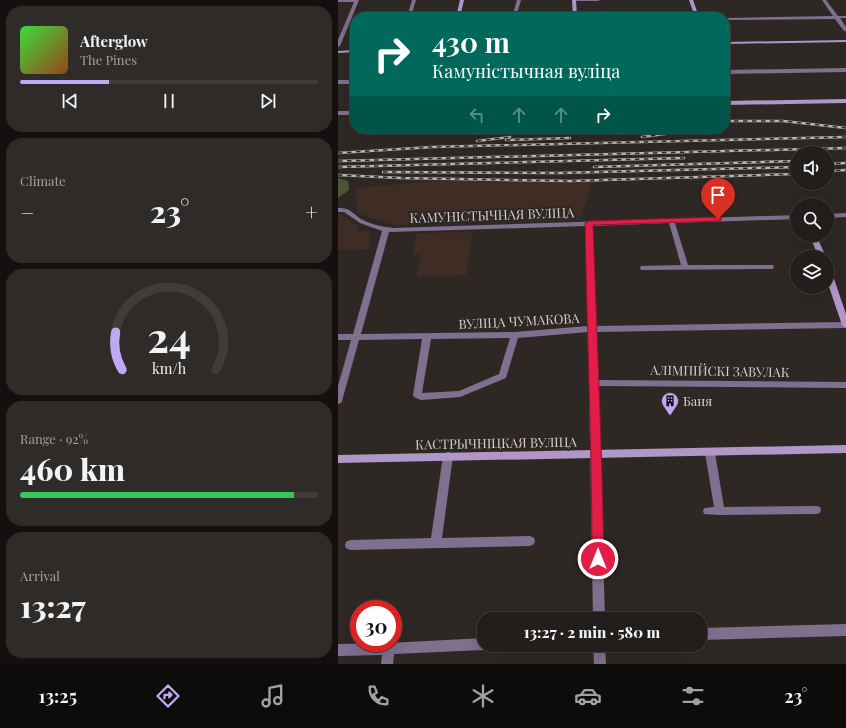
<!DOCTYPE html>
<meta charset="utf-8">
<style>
:root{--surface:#221e1c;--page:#2e2b29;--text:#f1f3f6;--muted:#a2a2a3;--line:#3f3c3b;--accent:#bea9f5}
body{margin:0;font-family:"Playfair Display",serif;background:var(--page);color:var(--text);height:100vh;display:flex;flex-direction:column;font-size:15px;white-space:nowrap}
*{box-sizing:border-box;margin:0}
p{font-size:13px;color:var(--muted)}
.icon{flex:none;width:22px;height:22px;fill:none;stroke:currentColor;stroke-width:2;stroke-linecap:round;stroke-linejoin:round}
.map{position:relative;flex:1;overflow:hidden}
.side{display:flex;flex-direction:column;gap:6px;padding:6px;background:#13100f;width:338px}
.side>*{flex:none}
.hud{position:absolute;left:12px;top:12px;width:380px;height:122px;border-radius:16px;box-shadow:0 4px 16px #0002,0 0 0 1px var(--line);background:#00695c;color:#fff;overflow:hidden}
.tools{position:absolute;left:452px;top:146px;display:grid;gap:8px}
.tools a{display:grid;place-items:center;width:44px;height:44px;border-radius:50%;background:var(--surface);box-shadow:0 4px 16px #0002,0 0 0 1px var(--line);font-size:20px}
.speed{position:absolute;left:12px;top:600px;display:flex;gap:8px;font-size:20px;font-weight:700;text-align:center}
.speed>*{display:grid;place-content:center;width:52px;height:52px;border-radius:50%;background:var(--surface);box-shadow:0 4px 16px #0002,0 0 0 1px var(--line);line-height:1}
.speed .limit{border:6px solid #d22;background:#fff;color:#111}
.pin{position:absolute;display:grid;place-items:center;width:34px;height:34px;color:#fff;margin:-41px -17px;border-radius:50% 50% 50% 0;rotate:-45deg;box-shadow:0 0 4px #0007}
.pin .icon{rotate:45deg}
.me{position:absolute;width:44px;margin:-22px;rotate:0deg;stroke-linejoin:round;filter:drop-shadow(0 0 3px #0008)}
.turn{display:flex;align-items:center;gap:14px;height:84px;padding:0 16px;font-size:18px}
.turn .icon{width:52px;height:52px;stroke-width:2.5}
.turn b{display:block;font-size:28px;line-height:34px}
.lanes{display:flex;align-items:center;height:38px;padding:0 16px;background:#0003;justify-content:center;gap:20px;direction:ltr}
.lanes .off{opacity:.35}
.big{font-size:30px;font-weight:800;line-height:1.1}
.side .card{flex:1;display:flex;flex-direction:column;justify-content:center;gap:6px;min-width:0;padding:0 14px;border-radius:16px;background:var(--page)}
.side .dial{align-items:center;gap:0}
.dial svg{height:104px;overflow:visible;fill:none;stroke:var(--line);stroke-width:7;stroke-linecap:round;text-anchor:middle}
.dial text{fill:var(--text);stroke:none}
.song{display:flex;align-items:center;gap:12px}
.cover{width:48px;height:48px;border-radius:6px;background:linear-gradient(135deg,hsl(120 70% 55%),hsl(20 70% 35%))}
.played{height:4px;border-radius:2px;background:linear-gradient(90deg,var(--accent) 30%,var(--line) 30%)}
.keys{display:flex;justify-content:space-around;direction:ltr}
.heat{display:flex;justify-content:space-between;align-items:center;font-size:22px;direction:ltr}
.charge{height:6px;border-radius:3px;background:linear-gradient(90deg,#34c759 92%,var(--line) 0)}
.trip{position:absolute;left:139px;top:612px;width:230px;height:40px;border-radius:16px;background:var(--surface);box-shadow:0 4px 16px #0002,0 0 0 1px var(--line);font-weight:800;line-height:40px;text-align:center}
.tabs{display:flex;height:64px;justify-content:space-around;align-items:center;background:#0e0c0b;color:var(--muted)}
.tabs .icon{width:28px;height:28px}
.tabs .selected{color:var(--accent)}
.tabs b{font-size:18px;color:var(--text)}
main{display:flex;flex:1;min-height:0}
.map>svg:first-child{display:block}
</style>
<main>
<section class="side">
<div class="card">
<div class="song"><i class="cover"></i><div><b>Afterglow</b><p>The Pines</p></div></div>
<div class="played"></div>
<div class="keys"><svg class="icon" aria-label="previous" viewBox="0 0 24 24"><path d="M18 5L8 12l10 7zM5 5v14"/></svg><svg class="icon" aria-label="pause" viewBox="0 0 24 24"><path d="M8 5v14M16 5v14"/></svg><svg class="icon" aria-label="next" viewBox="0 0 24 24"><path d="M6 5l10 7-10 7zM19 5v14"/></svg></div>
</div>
<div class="card"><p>Climate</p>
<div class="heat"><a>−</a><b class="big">23°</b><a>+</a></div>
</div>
<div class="card dial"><svg viewBox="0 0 100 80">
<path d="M14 69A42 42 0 1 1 86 69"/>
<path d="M14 69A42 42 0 0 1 9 40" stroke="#bea9f5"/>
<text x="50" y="56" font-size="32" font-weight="700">24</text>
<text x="50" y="72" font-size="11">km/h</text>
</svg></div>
<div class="card"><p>Range · 92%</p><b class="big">460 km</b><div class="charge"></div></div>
<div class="card"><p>Arrival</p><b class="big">13:27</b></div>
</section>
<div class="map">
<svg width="508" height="664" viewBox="0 0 508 664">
<rect width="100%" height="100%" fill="#2e2825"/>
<path fill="#3e2c25" d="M145,180l109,2 -12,38 -187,5 -36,-12 -1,-25 80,-7z
M0,213l19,12v6h13l-1,18 -31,1z
M135,232l-7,43 -49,1 4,-22h-8l3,-21z"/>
<path fill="#4e5438" d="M0,178l10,3 1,9 -11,8z"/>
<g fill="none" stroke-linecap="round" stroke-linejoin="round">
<path fill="#806f8e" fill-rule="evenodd" d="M0,0h21l-19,46 -2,1v-7l16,-38h-16z
M74,0h4l-5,17h-4z
M179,0h4l-5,17h-4z
M234,0h28l-2,1h-24z
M484,0h4l12,16h8v2h-6l6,9v4h-2l-9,-12 -110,1v-2l108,-2z
M508,68v4l-121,2v-4z
M0,80h17v4h-17z
M0,111h17v4h-17z
M0,208c14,0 14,6 25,12 10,5 20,7 31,8l274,-9 3,-1 3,1 123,-4v4l-122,4 13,42h85l1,2 -1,2h-3l-126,1h-3l-1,-2 1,-2 40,-1 -12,-42 -77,3 4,100 250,-4v6l-250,4 2,48 248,2v6l-248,-2 7,233h-12l-5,-287 -70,6 -12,40 -46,19 -39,3 -7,-3 -1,-2 9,-56 -63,1 -17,61 -1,2 -3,1v-18l13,-46h-13v-6h15l29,-103 -22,-8 -16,-11h-6zM248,226l2,100 -73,6 -154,2 28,-102zM172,338l-11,36 -40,17 -37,2 9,-54z
M508,213v4l-19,1v-4z
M372,449l3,1 2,3 9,54 92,-1 4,1 1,3 -1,3 -4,1 -96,1 -16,-1 -1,-3 1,-3 10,-1 -9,-54 2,-3z
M110,452l3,1 2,3 -11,82 88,-2 4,2 1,3 -1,3 -4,2 -180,4 -4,-2 -1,-3 1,-3 4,-2 81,-2 12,-82 2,-3z
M508,624v12l-146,4v-12z
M146,638v7h5l-1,3 -4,2 -90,4 -1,10h-12l1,-9 -44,1v-12l51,-1z
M255,645h12l1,19h-12z"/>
<path fill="#b196c8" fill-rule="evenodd" d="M122,0h4l-4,17h-4z
M234,0h4l1,17h-4z
M351,0h4l6,17h-4z
M508,40v2l-121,2v-2z
M17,50v2l-17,1v-2z
M508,99v4l-121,2v-4z
M472,235h6l10,22h-8z
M489,268l4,2 15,44v14l-4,-3 -15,-44z
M508,445v8l-508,10v-8z"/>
<defs>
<path id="rail" d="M387,121h58l63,7
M280,129h8
M202,133l19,-2
M304,137l61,-8
M168,140l64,-2
M139,141l33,-4
M0,153l94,-6 414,-10
M0,161l508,-13
M489,164l19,-1
M0,167l346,-9
M256,167l203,-6
M489,171l19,-1
M45,172l176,1 238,-6
M0,175l63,3 170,3 226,-7"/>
</defs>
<use href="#rail" stroke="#bbb6b4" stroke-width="2.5"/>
<use href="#rail" stroke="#2e2825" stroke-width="1.5" stroke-dasharray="4.5" stroke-linecap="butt"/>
</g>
<path fill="#e11d48" stroke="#92132f" d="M380,217h3v4l-128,4c4,111 9,223 11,334l-2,4 -4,1 -4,-1 -2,-4c0,-112 -5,-224 -7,-336l4,-2z"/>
<defs>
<symbol id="building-pin" viewBox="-11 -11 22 30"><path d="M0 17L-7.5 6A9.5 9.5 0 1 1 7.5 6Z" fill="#bea9f5" stroke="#2e2825"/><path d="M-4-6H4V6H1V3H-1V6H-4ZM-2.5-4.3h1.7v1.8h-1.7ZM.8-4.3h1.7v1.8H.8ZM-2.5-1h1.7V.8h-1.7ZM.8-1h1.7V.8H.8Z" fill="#111"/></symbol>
</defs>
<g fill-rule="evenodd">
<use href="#building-pin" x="322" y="391" width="20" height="27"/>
</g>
<g text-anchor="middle" stroke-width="4" stroke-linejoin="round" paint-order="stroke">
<g font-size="13" fill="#d5d0cf" stroke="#2e2825">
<text transform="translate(154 215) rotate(-2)" y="5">КАМУНІСТЫЧНАЯ ВУЛІЦА</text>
<text transform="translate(181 321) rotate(-3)" y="5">ВУЛІЦА ЧУМАКОВА</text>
<text transform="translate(382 371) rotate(1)" y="5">АЛІМПІЙСКІ ЗАВУЛАК</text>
<text transform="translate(158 443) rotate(-1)" y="5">КАСТРЫЧНІЦКАЯ ВУЛІЦА</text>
</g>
<g font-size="13" fill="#d5d0cf" stroke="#2e2825" text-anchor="start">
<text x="345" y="406">Баня</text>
</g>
</g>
</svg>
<div class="tools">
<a><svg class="icon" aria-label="sound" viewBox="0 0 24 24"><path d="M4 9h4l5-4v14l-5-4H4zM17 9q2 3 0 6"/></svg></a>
<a><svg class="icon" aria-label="search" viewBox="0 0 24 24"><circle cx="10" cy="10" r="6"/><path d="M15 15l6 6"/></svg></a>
<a><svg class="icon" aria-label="layers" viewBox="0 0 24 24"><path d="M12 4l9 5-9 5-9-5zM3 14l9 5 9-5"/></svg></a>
</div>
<div class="speed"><div class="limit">30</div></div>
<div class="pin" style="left:380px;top:219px;background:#d93025"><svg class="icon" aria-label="arrive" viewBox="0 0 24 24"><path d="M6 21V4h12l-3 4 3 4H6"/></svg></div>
<svg class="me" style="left:260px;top:559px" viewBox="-20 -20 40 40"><circle r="17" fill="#e11d48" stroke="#fff" stroke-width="3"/><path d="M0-11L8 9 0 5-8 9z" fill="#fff"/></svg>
<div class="trip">13:27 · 2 min · 580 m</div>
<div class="hud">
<div class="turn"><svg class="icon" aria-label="right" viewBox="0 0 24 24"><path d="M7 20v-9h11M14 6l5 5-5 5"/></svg><div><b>430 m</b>Камуністычная вуліца</div></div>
<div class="lanes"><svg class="icon off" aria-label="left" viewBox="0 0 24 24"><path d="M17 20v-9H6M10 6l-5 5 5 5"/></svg><svg class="icon off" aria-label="ahead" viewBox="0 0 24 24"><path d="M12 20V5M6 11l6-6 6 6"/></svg><svg class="icon off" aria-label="ahead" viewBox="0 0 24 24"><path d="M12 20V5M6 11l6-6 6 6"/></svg><svg class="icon" aria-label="right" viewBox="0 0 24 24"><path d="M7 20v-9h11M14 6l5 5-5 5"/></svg></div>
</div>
</div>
</main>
<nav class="tabs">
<b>13:25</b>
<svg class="icon selected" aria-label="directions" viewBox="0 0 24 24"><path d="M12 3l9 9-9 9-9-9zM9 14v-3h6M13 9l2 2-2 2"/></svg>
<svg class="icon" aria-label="music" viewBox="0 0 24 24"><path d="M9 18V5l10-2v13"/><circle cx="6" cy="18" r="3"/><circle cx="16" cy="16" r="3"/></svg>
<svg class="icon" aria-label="phone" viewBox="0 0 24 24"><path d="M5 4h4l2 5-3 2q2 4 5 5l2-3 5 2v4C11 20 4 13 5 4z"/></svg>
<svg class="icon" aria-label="climate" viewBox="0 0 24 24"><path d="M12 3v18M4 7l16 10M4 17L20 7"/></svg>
<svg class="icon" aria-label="car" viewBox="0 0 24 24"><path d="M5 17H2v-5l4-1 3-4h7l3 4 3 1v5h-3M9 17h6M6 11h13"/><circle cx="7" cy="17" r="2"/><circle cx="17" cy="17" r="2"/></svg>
<svg class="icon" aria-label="filters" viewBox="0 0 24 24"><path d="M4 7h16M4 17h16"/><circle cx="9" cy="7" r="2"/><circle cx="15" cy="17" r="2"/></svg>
<b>23°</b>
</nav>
